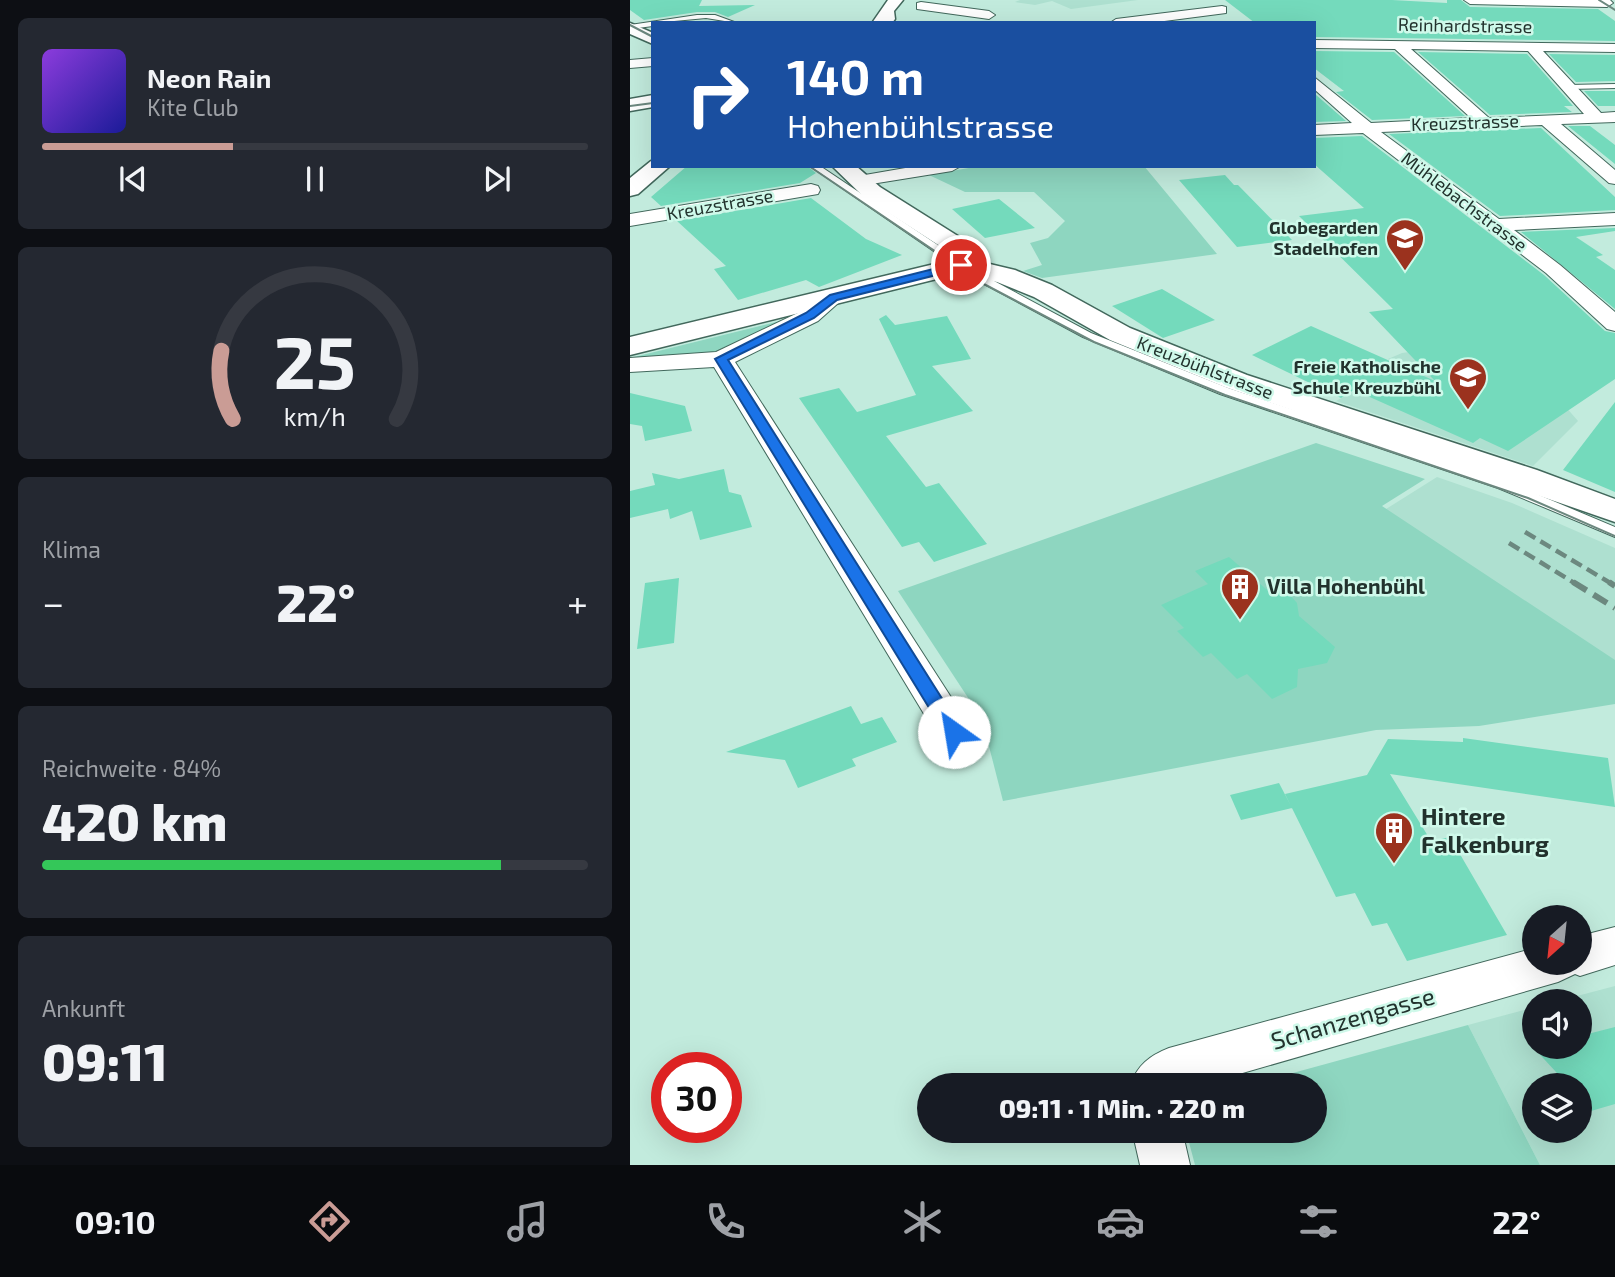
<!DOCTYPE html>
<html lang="de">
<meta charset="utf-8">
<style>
:root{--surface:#171b24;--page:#242831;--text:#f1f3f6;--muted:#9ea1a6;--line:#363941;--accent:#ca9c95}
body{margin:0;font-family:"Exo 2",sans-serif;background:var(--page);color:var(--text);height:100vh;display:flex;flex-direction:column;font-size:26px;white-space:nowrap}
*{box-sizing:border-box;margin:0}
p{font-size:23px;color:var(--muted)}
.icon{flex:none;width:38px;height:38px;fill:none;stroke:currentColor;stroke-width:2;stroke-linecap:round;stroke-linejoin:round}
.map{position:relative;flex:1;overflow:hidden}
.drawer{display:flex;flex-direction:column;gap:18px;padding:18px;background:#0d0f14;width:630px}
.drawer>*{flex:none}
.hud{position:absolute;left:21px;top:21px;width:665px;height:147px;border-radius:0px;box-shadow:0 7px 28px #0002;background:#1a4fa0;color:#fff;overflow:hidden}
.needle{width:46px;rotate:207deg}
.controls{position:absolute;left:892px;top:905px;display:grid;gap:14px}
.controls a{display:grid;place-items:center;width:70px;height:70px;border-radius:50%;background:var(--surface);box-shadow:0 7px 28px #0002;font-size:35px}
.speed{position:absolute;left:21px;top:1052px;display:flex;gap:14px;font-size:35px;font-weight:700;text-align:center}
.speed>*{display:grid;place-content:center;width:91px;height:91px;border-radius:50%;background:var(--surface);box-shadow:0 7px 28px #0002;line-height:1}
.speed .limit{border:10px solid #d22;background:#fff;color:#111}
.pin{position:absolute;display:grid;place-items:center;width:60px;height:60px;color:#fff;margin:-30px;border:4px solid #fff;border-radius:50%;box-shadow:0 2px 7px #0007}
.me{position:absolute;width:77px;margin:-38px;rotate:328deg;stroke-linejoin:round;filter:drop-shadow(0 0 5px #0008)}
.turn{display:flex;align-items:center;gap:24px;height:147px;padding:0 21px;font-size:32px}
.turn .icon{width:91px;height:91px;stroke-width:2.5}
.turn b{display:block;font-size:49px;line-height:60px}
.big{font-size:52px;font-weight:800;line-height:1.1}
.drawer .widget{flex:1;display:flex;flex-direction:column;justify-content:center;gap:10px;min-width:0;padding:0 24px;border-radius:10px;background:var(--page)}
.drawer .dial{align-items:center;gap:0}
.dial svg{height:182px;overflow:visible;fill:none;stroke:var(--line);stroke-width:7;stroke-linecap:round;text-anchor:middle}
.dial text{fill:var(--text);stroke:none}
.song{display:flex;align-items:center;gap:21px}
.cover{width:84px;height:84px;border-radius:10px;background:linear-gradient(135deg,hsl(270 70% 55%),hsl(240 70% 35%))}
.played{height:7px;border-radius:4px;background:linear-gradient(90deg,var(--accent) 35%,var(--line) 35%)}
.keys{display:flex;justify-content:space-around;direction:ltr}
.heat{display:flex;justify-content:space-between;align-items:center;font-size:38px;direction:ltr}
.charge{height:10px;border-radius:5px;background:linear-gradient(90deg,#34c759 84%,var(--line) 0)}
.trip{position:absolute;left:287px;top:1073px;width:410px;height:70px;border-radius:35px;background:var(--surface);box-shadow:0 7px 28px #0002;font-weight:800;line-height:70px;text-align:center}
.tab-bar{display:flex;height:112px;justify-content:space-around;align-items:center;background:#090b0e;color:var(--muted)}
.tab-bar .icon{width:49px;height:49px}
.tab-bar .selected{color:var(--accent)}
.tab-bar b{font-size:32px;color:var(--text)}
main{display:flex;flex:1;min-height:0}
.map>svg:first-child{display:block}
</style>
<main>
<section class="drawer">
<div class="widget">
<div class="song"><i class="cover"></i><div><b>Neon Rain</b><p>Kite Club</p></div></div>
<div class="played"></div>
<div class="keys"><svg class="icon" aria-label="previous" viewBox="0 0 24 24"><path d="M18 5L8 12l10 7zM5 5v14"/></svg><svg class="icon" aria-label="pause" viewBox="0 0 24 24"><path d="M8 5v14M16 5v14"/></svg><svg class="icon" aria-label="next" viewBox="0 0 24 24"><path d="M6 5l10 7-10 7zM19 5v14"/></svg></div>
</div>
<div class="widget dial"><svg viewBox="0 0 100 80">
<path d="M14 69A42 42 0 1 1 86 69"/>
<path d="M14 69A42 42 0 0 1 9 39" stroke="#ca9c95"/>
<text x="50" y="56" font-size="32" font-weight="700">25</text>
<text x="50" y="72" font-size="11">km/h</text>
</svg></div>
<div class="widget"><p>Klima</p>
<div class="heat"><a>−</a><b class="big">22°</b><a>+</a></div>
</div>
<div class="widget"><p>Reichweite · 84%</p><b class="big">420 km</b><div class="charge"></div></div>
<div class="widget"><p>Ankunft</p><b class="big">09:11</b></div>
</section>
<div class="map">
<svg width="985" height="1165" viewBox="0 0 985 1165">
<rect width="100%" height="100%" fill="#c2ebdd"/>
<path fill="#aee0d0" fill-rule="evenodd" d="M390,0h118l-67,9 -19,-8 -17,4 -20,-3z
M863,340l38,27 47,54 -45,45 -197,-65 63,-35 -11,-7 14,-6z
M807,477l75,26 103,45v141l-256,-163z
M985,986v179h-75l-72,-140 67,-18v39h45v-45h-22zM905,1085h45v45h-45z"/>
<path fill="#8ed6c0" d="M350,166h164l73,88 -175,24 -19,-7 19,-6 -12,-22 18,-5 17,-17 -31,-29h-69l-36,-17z
M154,320l-72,33 -82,5z
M686,443l109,36 -43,27 233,154v44l-136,22 -103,4 -373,71 -21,-82 -84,-128z
M838,1025l72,140h-345l-9,-34 128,-1v-45h-65z"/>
<path fill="#74dabc" d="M0,0h72l-3,6 56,-1 -27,12 -13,-5h-18l-53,8 -14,-10z
M595,0h167l55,3v-3h14l9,7 128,2 17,12v20l-301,-4v-14h-59z
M684,51l80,1 71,64 -93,4 -36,-28 8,-1 -30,-23z
M788,52l109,2 46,52h-9l8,6 -82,3z
M919,54l66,1v26l-39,1z
M954,91h31v15h-17z
M684,94h1l31,27 -32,1z
M938,126h22l25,19v19z
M911,128l74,69v13l-115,6 -111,-82z
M732,136l182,139 61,56 10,2v46l-107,72 -28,-13 -7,5 -119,-53 -13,8 -89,-43 59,-29 124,55 -66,-69 24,-3 -94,-93 65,-8 -50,-44v-26z
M57,166h120l9,7 -16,10 -139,23 -10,-9z
M595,175l9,10h4l54,55 -55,7 -58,-67z
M181,198l55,41 36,16 -83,32 -13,-7 -68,20 -24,-31 12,-3 -49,-45z
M369,199l36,29 -50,10 -33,-29z
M985,228v3l-39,6 27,18 -7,2 19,13v39l-94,-77z
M532,289l53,31 -52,18 -51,-32z
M256,315l9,10 52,-9 24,43 -39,7 41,45 -87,25 40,51 13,-4 48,61 -53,18 -15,-20 -17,5 -103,-149 40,-10 18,24 59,-17 -37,-76z
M0,393l55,13 7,25 -47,10 -3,-15 -12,-2z
M985,402v90l-52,-22z
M94,469l5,23 12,3 11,32 -52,13 -8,-29 -22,8 -2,-10 -38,9v-27l25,-6 -3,-12 27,6z
M599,557l37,32 23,5 8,9 2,13 36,31 -8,16 -29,6 -1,18 -25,12 -25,-25 -10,5 -26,-26 -8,4 -26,-26 7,-3 -23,-23 47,-21 -13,-13z
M49,578l-5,65 -37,6 8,-66z
M221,706l10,18 21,-7 15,25 -45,17 4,7 -58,22 -13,-28 -59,-8z
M833,738l145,20 7,49 -225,-33 41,67 19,-4 57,98 -100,26 -20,-38 -15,3 -17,-33 -19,4 -51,-103 82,-19 21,-36 75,3z
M649,783l13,25 -51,12 -11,-25z
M985,1027v77l-24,7 -11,-12v-14h-12l-36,-39h48v-10z"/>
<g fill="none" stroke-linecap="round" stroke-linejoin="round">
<defs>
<path id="service" d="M67,15h18l22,8 -31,-5 -53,5v3l-23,3v-4z
M985,84v4l-46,1 -4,-2 4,-2z
M180,166h10l161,108 110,59 137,55 280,94 107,45v10l-117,-49 -278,-94 -137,-57 -110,-59z"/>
<path id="minor" d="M834,0h146l3,3 -6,4 -137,-3z
M291,2l68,9 6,4 -6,4 -72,-10v-6z
M592,6l4,1v6l-77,10h-39l6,-4z
M684,40l301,4v8l-72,-1 58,62 14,-1v10l-54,2 54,46v14l-6,-1 -67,-58 -161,7 118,87 116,-6v12l-101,5 46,35 55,47v19l-8,-2 -61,-56 -183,-140 -49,2v-10l38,-2 -38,-34v-12l57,46 100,-5 -76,-69 -81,-1zM781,49l117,2 56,63 -95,4z
M23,58v8l-23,2v-8z
M287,166h44l-9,5 -93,15 -9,-5 9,-5z
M181,184l7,2 2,4 -2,4 -188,32v-12z
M204,290l11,7 -27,24 -83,41 232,360 5,10 -5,10 -13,4 -13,-4 -227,-375 -84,5v-14l86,-6 86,-41 24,-19z
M985,927v38l-35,11 -5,-2 -17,8 -357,103h-71c8,-20 19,-29 39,-37l366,-100v14h45v-26z
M502,1130h50l8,35h-50z"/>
<path id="tertiary" d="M258,0h15l-9,11 1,8 -3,4h-20z
M23,95v12l-23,4v-12z"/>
<path id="secondary" d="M0,23l23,10v11l-23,-10z
M21,161l2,5h17l-32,28 -8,2v-18z
M202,166h24l24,21 81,51 9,11 3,11 42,10 37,15 78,43 117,47 290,95 78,29v23l-390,-135 -115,-47 -76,-43 -37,-15 -36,-9 -331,82v-18l317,-76 -4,-13 -79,-51z"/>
</defs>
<use href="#service" stroke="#42685c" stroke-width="2"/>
<use href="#minor" stroke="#42685c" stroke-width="2"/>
<use href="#tertiary" stroke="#42685c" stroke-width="3"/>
<use href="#secondary" stroke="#42685c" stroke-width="3"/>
<use href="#service" fill="#fff" fill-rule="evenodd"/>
<use href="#minor" fill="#fff" fill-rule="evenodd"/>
<use href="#tertiary" fill="#fff" fill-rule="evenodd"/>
<use href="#secondary" fill="#fff" fill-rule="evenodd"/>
<path stroke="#6c887f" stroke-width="2" d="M969,0l16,10
M0,25l23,12
M0,106l23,-3
M179,166l173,117 112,59 131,53 303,103 87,38"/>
<path stroke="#6c887f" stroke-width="4.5" stroke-dasharray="12 6" stroke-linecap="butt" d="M895,532l87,52
M879,543l67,41"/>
<path stroke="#6c887f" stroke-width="6" stroke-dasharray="16 8" stroke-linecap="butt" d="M943,582l42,26
M979,582l6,4"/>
</g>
<path fill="#1a73e8" stroke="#114b97" stroke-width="2" d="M331,262l5,3 -2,3 -127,32 -23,18 -86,42 232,367 3,5 -3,5h-13l-232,-378 91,-46 24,-18z"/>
<defs>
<symbol id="school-pin" viewBox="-11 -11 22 30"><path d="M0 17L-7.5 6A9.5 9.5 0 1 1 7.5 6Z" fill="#9b321e" stroke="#cff9ea"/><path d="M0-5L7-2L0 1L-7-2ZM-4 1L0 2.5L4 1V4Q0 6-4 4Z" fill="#fff"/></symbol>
<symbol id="building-pin" viewBox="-11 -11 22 30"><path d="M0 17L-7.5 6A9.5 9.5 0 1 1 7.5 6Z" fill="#9b321e" stroke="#cff9ea"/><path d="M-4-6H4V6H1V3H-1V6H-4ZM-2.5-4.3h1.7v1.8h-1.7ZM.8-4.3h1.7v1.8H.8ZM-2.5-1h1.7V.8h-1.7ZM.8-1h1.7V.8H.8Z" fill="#fff"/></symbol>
</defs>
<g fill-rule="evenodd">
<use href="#school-pin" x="753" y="216" width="44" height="60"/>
<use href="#school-pin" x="816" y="355" width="44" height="60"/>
<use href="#building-pin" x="588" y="565" width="44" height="60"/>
<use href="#building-pin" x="742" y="809" width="44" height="60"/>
</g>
<g text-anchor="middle" stroke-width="5" stroke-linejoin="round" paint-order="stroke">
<g font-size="18" fill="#22322d" stroke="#cff9ea">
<text transform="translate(835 26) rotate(1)" y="6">Reinhardstrasse</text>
<text transform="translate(835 123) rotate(-2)" y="6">Kreuzstrasse</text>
<text transform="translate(834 202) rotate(37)" y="6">Mühlebachstrasse</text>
<text transform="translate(90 205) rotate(-10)" y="6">Kreuzstrasse</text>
<text transform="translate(575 368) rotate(21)" y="6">Kreuzbühlstrasse</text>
</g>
<g font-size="18" font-weight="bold" fill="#22322d" stroke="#cff9ea" text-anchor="end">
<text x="748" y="234">Globegarden<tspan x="748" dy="21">Stadelhofen</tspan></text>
<text x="811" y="373">Freie Katholische<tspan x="811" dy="21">Schule Kreuzbühl</tspan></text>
</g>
<g font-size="21" font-weight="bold" fill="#22322d" stroke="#cff9ea" text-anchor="start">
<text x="637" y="594">Villa Hohenbühl</text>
</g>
<g font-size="24" font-weight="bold" fill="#22322d" stroke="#cff9ea" text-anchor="start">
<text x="791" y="825">Hintere<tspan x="791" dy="28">Falkenburg</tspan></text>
</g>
<g font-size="24" fill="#22322d" stroke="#cff9ea">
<text transform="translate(723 1019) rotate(-16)" y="8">Schanzengasse</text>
</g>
</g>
</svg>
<div class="controls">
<a><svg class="needle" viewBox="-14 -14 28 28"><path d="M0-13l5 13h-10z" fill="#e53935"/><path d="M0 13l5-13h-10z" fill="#9ea1a6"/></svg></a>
<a><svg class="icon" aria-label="sound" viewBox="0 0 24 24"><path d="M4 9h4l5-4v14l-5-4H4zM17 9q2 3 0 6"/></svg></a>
<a><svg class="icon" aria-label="layers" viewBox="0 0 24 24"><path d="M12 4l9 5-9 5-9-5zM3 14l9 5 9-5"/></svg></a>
</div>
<div class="speed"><div class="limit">30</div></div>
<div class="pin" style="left:331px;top:265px;background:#d93025"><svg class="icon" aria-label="arrive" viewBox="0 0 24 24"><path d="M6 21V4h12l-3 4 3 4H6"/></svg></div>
<svg class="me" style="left:324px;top:732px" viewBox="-20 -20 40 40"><circle r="19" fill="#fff"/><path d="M0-13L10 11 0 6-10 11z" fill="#1a73e8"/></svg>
<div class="trip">09:11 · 1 Min. · 220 m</div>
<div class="hud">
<div class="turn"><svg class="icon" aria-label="right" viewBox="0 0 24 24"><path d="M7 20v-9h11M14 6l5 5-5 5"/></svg><div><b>140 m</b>Hohenbühlstrasse</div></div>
</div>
</div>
</main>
<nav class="tab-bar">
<b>09:10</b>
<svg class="icon selected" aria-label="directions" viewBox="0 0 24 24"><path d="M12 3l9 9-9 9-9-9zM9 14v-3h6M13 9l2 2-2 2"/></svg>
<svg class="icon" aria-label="music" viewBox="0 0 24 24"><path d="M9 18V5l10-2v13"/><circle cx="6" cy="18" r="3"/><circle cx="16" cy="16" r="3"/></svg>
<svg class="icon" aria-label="phone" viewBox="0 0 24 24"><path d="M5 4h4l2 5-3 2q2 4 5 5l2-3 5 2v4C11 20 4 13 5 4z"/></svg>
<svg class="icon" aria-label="climate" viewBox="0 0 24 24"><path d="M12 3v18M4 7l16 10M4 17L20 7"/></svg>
<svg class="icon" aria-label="car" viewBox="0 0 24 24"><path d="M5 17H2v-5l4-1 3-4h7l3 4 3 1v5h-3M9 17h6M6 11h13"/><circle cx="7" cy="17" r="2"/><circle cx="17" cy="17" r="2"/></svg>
<svg class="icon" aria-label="filters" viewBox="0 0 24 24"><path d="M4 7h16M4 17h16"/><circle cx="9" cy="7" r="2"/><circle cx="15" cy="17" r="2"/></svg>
<b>22°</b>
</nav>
